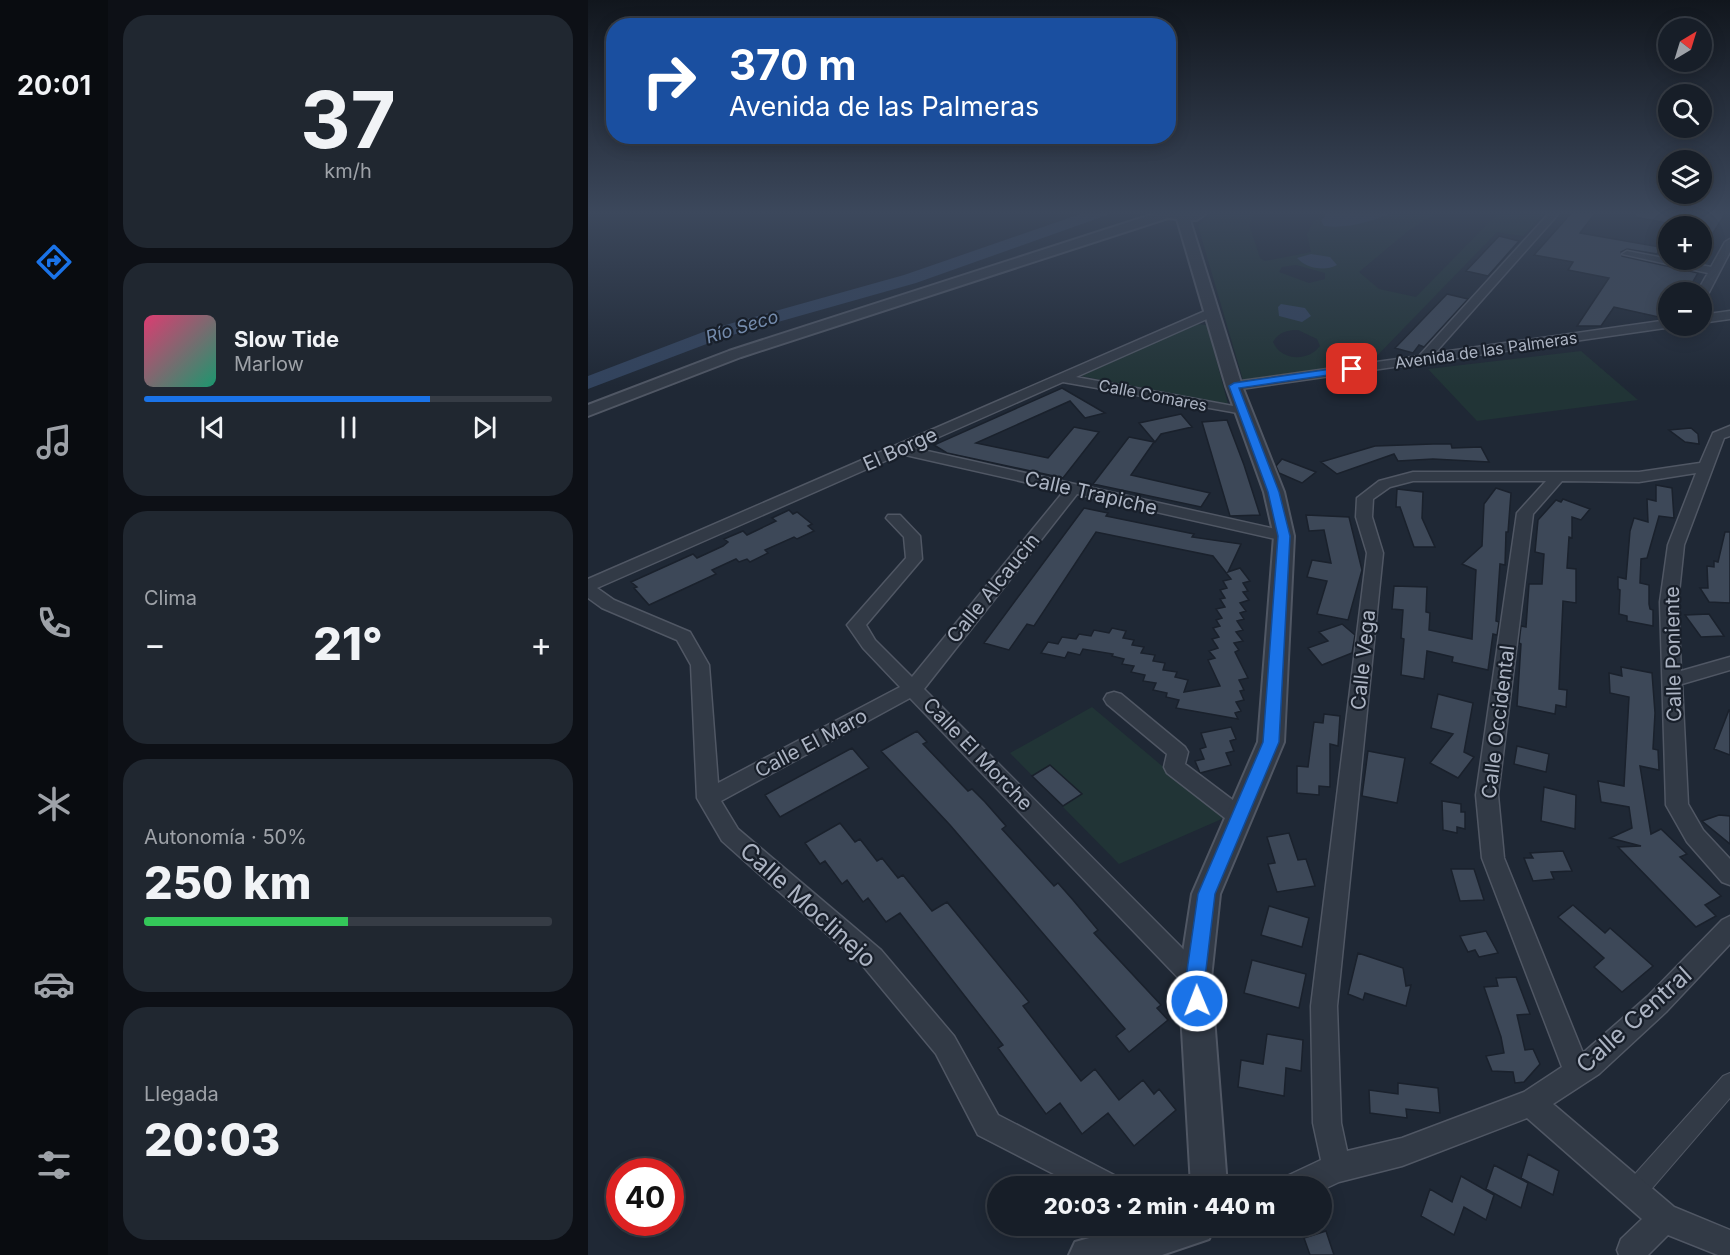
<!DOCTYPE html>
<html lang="es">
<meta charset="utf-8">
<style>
:root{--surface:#171e28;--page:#202730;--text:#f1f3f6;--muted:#9ea2a8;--line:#363c45;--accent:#1a73e8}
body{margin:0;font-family:Inter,sans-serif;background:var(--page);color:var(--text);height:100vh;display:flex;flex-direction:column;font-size:22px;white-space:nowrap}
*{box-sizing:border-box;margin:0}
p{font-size:20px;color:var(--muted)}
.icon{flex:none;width:33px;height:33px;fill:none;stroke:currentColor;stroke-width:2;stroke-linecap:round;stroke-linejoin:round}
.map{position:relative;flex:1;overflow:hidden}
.side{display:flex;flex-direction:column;gap:15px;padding:15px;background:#0d1016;width:480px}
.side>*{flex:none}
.hud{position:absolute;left:18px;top:18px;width:570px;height:126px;border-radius:24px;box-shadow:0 3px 15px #0003,0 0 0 2px var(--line);background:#1a4fa0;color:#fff;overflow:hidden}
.needle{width:39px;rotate:38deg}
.tools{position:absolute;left:1070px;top:18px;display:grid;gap:12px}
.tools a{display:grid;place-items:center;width:54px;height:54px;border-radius:50%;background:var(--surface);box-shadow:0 3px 15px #0003,0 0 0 2px var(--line);font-size:30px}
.speed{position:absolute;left:18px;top:1158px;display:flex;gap:12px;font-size:30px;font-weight:700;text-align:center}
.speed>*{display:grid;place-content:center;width:78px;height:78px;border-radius:50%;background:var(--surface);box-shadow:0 3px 15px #0003,0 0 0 2px var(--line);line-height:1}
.speed .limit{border:9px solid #d22;background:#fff;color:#111}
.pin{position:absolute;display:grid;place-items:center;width:51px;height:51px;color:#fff;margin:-26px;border-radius:12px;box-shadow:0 3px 9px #0006}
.me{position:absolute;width:66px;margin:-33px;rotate:359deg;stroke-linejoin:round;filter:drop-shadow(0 0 4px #0008)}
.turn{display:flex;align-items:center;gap:21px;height:126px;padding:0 24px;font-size:27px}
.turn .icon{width:78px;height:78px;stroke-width:2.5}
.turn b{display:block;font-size:42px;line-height:51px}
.big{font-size:45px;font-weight:800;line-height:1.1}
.side .tile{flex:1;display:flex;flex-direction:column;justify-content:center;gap:9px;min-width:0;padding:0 21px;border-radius:24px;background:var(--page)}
.side .dial{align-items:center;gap:0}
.dial b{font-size:78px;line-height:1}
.song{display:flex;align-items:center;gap:18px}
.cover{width:72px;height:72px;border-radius:9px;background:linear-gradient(135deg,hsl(340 70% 55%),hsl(160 70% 35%))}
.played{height:6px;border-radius:3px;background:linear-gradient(90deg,var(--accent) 70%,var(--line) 70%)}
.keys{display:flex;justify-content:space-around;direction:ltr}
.heat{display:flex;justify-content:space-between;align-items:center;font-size:33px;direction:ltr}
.charge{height:9px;border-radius:4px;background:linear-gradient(90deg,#34c759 50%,var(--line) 0)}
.trip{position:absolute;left:399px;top:1176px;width:345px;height:60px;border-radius:30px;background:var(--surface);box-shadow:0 3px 15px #0003,0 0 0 2px var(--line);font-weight:800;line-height:60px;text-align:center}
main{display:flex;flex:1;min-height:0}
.tabs{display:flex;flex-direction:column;width:108px;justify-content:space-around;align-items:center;background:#090c10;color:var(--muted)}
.tabs .icon{width:42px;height:42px}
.tabs .on{color:var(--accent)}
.tabs b{font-size:27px;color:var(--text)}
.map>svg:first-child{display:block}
</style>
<main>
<nav class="tabs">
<b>20:01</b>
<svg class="icon on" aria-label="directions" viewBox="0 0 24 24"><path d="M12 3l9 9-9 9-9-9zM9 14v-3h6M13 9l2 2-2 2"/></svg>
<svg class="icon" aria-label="music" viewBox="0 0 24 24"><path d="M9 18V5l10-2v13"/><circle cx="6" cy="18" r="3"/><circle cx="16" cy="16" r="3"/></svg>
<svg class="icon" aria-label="phone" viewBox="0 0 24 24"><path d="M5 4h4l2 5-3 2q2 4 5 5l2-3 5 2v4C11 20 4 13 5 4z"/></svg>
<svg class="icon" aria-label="climate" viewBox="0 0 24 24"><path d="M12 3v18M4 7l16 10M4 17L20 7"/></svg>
<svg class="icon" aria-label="car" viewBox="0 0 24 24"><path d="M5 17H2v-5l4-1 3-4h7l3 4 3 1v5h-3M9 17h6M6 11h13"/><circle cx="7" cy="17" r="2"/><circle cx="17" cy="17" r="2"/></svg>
<svg class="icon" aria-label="filters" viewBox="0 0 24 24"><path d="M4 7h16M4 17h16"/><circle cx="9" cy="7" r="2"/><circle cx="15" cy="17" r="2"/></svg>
</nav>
<section class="side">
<div class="tile dial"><b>37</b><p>km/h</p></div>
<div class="tile">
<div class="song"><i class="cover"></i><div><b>Slow Tide</b><p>Marlow</p></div></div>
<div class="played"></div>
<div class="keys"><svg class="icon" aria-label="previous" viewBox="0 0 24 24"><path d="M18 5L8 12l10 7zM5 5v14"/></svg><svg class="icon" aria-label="pause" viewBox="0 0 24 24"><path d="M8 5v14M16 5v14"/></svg><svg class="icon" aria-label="next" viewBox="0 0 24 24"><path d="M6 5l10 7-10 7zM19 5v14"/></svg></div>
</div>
<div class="tile"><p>Clima</p>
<div class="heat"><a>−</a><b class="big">21°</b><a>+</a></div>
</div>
<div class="tile"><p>Autonomía · 50%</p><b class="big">250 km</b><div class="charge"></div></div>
<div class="tile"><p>Llegada</p><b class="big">20:03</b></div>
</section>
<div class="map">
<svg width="1142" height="1255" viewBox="0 0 1142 1255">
<rect width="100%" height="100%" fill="#1f2835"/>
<path fill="#213436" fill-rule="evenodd" d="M626,211h48l-9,6 -4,8 11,33 5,3 46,-9 -4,-18 7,-13 15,-10 -7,7 59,-1 16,-6h42l-31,20 -49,41 20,17 37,8 84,-86h47l-24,25 -26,-4 -127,131 -127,17 -45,-154zM708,265l29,8v6l-16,4 -30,-11 3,-5zM710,330l19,9 3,7c-12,16 -39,15 -47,-4 6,-10 14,-12 25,-12z
M608,324l11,1 21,79 -147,-28z
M993,351l57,49 -161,21 -49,-52z
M504,707l132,111 -105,46 -109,-111z"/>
<path fill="#32435d" d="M741,211h68c-25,10 -47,18 -73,15l-3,-5z
M723,254l19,3 7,8c-13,7 -31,3 -40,-7z
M693,304l24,4 6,8 -9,6 -23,-6 -1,-9z"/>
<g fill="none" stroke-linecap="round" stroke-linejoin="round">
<path fill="#32435d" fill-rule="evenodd" d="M501,211h23l-2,3 -194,69 -191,54 -137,52v-13l123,-47 193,-54z"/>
</g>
<path fill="#3d4858" stroke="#1a212c" stroke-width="1.5" d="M985,211h24l-17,22 80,14 -3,7 -30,-5 -6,3 1,4 76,17 -11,19h-19v14l-5,12 -49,-11 -13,19h-24l32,-48 -41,-8 5,-8 -39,-7z
M1048,211h91l-26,41v-26h-18l-48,-9z
M911,236l20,5 -31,35 -22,-5z
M859,294l21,5 -44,48 -5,-2 -6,8 -18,-5z
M474,388l43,25 -20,5 -15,-17 -94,42 72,15 26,-31 25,5 -36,46 -116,-25 -13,-8z
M593,414l11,13 -31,7 -6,8 -16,-19z
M639,420l17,45 16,50 -30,1 -28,-94z
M1103,428l7,6 1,10 -14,-2 -16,-12z
M541,437l25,5 -23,33 79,18 -9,14 -108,-23z
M845,444h18l1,4 29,-1 8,15 -56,-3 -35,2 -4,-7 -57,20 -16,-12 54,-16z
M694,459l34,13 -14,11 -23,-10 -3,-7z
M1068,485l16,3 2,30 -15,-2 -12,42 -6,1 -1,24 9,2v19l1,5 3,1v16l-26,-5v-5l-8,-2 1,-24 -2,-1v-12l8,2 4,-48 4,-13 14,4 -1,-23 9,2z
M908,488l15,5 -3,39h-2l-1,33 -5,-1 -4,57 3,1 -2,13 -4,-1 -5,36 -36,-8 1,-5 -26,-6 -3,28 -23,-4 3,-36 -3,-1 2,-28 -11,-1 2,-23 33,1 -1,25 4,1 -1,17 43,9 4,-69 -14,-6 20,-18 2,-42z
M809,489l26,3 -1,26 13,29h-21l-14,-40h-4z
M975,499l27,10 -9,11 -9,-3v21l-3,-1 -2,31 9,1v34l-13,-2 -4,88 8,1 -1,17 -10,-2 -1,9 -38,-8 4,-62 -2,-1 2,-17 5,1 3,-43h13l2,-30 -9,-2 3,-32 18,-20 5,2z
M496,508l24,5 -2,3 88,18 -2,3 49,7 -13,28 12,-4 10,13 -7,2 5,8 -5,1 6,8 -9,3 6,8 -6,2 4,6 -7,2 6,9 -7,2 7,9 -9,2 5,7 -4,2 13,26 -9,2 5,10 -4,1 4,9 -8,2 5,9 -6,2 3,6 -62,-11 3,-8 -13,-3 1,-4 -14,-3 3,-7 -13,-2 2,-6 -14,-3 3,-6 -12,-2 2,-5 -12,-3 1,-2 -30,-5 -3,6 -12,-3 -3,6 -24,-5 7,-11 10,2 4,-7 14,2 3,-5 12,2 3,-6 15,3 3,-5 14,3 -3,7 11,2 -2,5 12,2 -3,6 14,2 -2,6 12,2 -2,7 14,2 -2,5 13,3 -4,12 36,-6 -12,-26 7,-2 -6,-7 9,-3 -6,-9 7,-2 -6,-9 7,-2 -4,-6 6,-2 -6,-9 9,-2 -5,-8 5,-1 -5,-8 7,-2 -4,-7 8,-2 -18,-23 -117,-24 -62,94 -7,-2 -18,26 -25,-7z
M201,510l4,4 4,-2 15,12 -4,2 6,5 -17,8 -3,-2 -29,13 3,3 -18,9 -3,-3 -8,3 -3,-3 -24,11 4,4 -67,31 -15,-17 3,-1 -6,-5 62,-28 4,4 26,-12 5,-4 -4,-3 19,-8 4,4 29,-14 -4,-3z
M718,515l43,2 13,53 -14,50 -31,-6 10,-33 -20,-4 5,-17 19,3 -7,-33 -15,1z
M1137,532h5v71l-21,-1 -9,-14h8l-1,-22 7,1v-6l4,1z
M1121,614l15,22 -23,1 -16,-22z
M754,624l13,11 -3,18 -30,12 -14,-17 20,-7 -9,-9z
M1033,667l31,6 3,40 -2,36 5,1 1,20 -19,-4 11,68 10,-5 26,25 -7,3 41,39 -16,9 11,11 -20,11 -78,-80 23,-1 -31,-8 22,-10 -3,-21 -28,-5 -3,-21 26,5 5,-89 -19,-4 -1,-20 13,3z
M850,694l35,9 -9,49 10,5 -16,21 -28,-15 23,-29 -22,-6z
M1141,710h1v45l-16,-6z
M736,714l16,2 -2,30 -8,-2v43l-11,-1v9l-22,-2v-27l11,1 6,-45 9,1z
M643,727l5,12 -6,2 4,10 -8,2 5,12 -31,8 -5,-12 9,-2 -4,-10 6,-2 -5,-14z
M329,731l10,11 -4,2 45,47 4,-2 13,13 21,24 -4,3 52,57 4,-3 15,17 25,30 -4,3 67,72 -4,3 11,12 -39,32 -13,-16 9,-7 -175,-204 -69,-74z
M929,746l32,8 -3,18 -32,-8z
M264,748l17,20 -89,49 -15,-22z
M780,751l37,7 -8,45 -35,-7z
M462,765l32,29 -19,12 -31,-30z
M956,787l32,8 -1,34 -34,-8z
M854,801l19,3v8h4v17l-8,-2v6l-14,-3z
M1131,815l11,1v28l-28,-23z
M252,823l15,19 5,-3 17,22 5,-3 16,20 5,-3 29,36 15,-9 82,100 -6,4 58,75 14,-12 24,31 24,-20 11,14 5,-5 17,21 -42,36 -26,-33 -26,21 -22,-31 -14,11 -48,-66 5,-3 -103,-132 -14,9 -18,-24 -5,4 -16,-22 -5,4 -17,-23 -5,3 -15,-21z
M701,833l9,27 8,-1 9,27 -38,6 -9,-28 7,-1 -8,-26z
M975,851l9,20 -21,1 3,7 -21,2 -9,-23h9l-3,-5z
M863,869h23l10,31 -24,1z
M985,905l32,28 5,-5 43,38 -31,26 -28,-25 10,-9 -46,-41z
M681,906l40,12 -7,29 -41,-12z
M898,931l12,22 -19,4 -4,-7 -7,2 -8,-16z
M770,953l45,15 3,18 5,-1 -5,21 -41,-13 -2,7 -15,-6z
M664,960l54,14 -7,34 -55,-15z
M928,977l14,37 -13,1 8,35 8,-1 7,15 -16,18 -9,1 -2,-11 -21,-1 -6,-15 18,-3 -3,-16 -17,-50 14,-1 -2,-8z
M679,1034l36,6 -2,31 -15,-3 -2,28 -46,-9 3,-27 22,4z
M810,1083l40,5 2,25 -34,-4 1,9 -37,-5 -1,-23 29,4z
M940,1154l31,17 -6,24 -32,-17z
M906,1165l34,18 -7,25 -35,-19z
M873,1176l33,19 -8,25 -22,-13 -10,28 -33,-19 9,-27 22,13z
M738,1231l8,24h-24l-6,-17z"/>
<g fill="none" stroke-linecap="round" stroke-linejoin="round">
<defs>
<path id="pedestrian" d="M1142,1073v25l-88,102 -8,3 -8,-3 -3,-8 3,-8 97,-108z"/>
<path id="minor" d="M963,211h10l-126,142 233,-33v6l4,1 -438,63 -7,-4 7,-4 185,-26z
M1142,239v13l-23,44 -6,3v-7h-4l11,-19 -86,-19 5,-3 84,16 14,-25z
M624,308l4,1v6l-140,62 168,31 5,1v6l-186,-33 -149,66 370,83 8,5 -8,5 -207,-47 -153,195 280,281 3,8 -3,8 -9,3 -9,-3 -276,-288 -189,103 17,28 143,121 73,86 44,79 118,61 4,10h-43l-99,-51 -42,-81 -73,-88 -141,-125 -25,-43 -6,-133 -14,-25 -75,-32 -14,-10v-19zM313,454l163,37 -152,186 -37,-37 -9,-15 56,-66 -2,-23 -20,-21h-12l-2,3 18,19 2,21 -59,67 16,23 37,39 -182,96 -9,-118 -19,-33 -76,-32 -17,-12z
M1142,311v8l-29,4v-8z
M1142,426v10l-6,2 -40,107 -6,57 3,69 49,-14v13l-48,14 6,120 15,26 27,29v26l-8,-3 -35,-40 -21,-37 -6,-203 8,-57 28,-72 -57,9 -77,-1 -29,33 -35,281 6,63 79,195 65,-57 74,-76 8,-4v28l-64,68 -67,62 -46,30 121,103 56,23v25h-12l-50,-20 -20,20h-29l-2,-5 4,-11 21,-20 -115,-101 -125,48 -63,16 -17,8v-4h-39l4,-10 34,-16 -8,-37 -2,-117 56,-453 -11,-36 1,-19 22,-17 34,-9h226l61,-9 13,-30zM825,481h133l-29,32 -41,282 6,63 80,209 -38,25 -122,46 -55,13 -6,-28 -4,-117 46,-453 -11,-36 1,-18 17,-12z
M526,692l7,2 64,53 3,5 -3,12 61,46 3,6 -3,6 -8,3 -8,-3 -63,-49 -3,-6 3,-13 -60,-50 -3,-5 3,-5z"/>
<path id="tertiary" d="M575,211h46l-12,9h-7l52,166 42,106 10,44 -10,206 -64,152 -9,84 16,208h-36l-12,-208 13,-84 66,-152 16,-206 -10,-44 -38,-106 -49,-167 -9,-1 -427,139 -153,59v-11l141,-54z
M544,1226h83l-6,13 -47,16h-93l6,-13z"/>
</defs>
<use href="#pedestrian" stroke="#505764" stroke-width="2"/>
<use href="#minor" stroke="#505764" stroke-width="3"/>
<use href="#tertiary" stroke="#505764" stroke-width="4"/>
<use href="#pedestrian" fill="#323a46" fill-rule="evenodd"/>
<use href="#minor" fill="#323a46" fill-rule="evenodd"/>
<use href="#tertiary" fill="#323a46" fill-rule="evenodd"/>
</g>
<linearGradient id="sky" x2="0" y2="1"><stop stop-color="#11161d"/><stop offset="0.55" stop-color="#3c485c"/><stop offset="1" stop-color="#3c485c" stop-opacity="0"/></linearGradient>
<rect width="1142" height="387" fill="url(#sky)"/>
<path fill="#1a73e8" stroke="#114b97" stroke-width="1.5" d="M764,366l4,1v4l-117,17 40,104 11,44 -11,206 -64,152 -10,84 2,23 -3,7 -7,2 -7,-2 -4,-30 12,-84 65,-152 15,-206 -10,-44 -39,-106 5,-3z"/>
<g text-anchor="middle" stroke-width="4.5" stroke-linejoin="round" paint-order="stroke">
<g font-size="16" fill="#acb4c3" stroke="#181f2a">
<text transform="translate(898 350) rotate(-8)" y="6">Avenida de las Palmeras</text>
<text transform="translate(565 395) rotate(11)" y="6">Calle Comares</text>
</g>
<g font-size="18" font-style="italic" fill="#748bac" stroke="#181f2a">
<text transform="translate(154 327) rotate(-17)" y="6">Río Seco</text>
</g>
<g font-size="20" fill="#acb4c3" stroke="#181f2a">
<text transform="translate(312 449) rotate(-24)" y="7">El Borge</text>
<text transform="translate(503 493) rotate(13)" y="7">Calle Trapiche</text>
<text transform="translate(405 588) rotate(-51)" y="7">Calle Alcaucin</text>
<text transform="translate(1085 654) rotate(-91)" y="7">Calle Poniente</text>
<text transform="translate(775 660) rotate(-84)" y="7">Calle Vega</text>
<text transform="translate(910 722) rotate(-83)" y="7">Calle Occidental</text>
<text transform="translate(223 743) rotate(-28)" y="7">Calle El Maro</text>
<text transform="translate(390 754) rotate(46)" y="7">Calle El Morche</text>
</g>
<g font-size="24" fill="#acb4c3" stroke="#181f2a">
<text transform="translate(220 905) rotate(42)" y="8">Calle Moclinejo</text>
<text transform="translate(1046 1020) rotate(-42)" y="8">Calle Central</text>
</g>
</g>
</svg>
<div class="tools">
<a><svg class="needle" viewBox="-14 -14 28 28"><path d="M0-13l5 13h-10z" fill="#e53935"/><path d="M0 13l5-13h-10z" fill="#9ea2a8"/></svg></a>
<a><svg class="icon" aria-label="search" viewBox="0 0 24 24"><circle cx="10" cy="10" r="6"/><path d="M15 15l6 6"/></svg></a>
<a><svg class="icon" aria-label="layers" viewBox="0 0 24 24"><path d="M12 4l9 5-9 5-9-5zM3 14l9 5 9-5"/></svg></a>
<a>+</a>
<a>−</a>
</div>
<div class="speed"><div class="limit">40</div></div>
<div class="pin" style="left:764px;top:369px;background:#d93025"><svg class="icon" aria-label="arrive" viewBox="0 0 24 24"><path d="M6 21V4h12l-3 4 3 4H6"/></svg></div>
<svg class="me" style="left:609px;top:1001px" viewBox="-20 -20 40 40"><circle r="17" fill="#1a73e8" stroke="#fff" stroke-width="3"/><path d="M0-11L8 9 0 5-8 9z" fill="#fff"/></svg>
<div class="trip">20:03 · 2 min · 440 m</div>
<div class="hud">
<div class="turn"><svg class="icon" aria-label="right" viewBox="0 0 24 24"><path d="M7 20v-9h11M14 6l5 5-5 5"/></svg><div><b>370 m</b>Avenida de las Palmeras</div></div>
</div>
</div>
</main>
